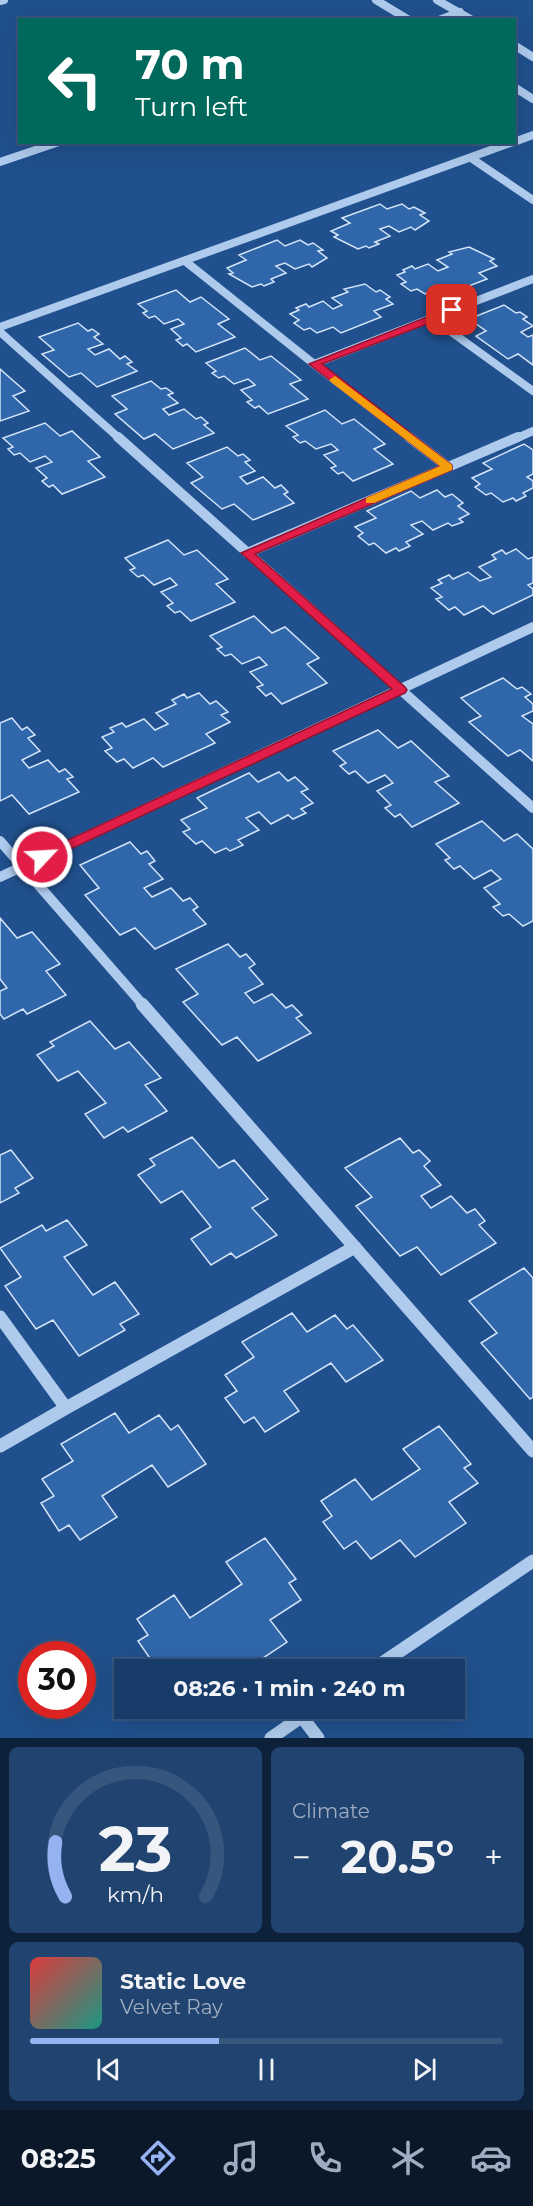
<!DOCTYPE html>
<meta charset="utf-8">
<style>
:root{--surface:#183c6a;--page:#214370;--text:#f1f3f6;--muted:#9fadc1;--line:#36567e;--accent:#95b2f1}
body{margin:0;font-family:Montserrat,sans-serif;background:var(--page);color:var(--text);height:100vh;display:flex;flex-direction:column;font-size:22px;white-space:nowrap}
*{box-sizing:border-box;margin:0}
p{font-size:20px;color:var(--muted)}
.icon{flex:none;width:33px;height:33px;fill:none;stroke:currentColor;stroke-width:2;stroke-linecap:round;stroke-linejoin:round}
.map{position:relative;height:1738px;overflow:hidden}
.side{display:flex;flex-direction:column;gap:9px;padding:9px;background:#0d213a;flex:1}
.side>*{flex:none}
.banner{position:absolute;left:18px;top:18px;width:498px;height:126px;border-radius:0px;box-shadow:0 6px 24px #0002,0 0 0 2px var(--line);background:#00695c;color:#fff;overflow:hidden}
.speed{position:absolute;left:18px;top:1641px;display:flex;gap:12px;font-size:30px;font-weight:700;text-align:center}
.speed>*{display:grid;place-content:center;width:78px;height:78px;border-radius:50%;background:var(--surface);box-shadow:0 6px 24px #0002,0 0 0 2px var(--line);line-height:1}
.speed .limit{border:9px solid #d22;background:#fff;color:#111}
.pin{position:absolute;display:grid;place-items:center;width:51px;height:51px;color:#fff;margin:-26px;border-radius:12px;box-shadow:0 3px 9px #0006}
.me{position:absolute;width:66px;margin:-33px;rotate:65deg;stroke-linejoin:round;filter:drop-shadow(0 0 4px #0008)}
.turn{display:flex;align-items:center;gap:21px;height:126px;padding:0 18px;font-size:27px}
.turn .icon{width:78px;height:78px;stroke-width:2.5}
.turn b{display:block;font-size:42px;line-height:51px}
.big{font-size:45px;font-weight:700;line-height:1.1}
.side .widget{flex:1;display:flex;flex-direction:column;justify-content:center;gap:9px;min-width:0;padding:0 21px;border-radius:9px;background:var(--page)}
.side .dial{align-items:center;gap:0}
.dial svg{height:156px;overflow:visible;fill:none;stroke:var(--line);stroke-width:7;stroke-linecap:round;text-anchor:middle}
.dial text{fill:var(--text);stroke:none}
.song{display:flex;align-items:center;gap:18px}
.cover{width:72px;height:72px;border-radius:9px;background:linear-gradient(135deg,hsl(0 70% 55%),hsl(170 70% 35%))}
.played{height:6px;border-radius:3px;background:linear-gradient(90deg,var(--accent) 40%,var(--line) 40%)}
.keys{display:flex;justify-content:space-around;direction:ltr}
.heat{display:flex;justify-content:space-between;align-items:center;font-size:33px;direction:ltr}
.side .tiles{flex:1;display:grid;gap:9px;grid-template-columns:1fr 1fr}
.widget:last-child{grid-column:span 2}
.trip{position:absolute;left:114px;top:1659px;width:351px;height:60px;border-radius:0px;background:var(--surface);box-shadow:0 6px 24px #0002,0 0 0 2px var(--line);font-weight:700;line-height:60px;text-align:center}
.tabs{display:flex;height:96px;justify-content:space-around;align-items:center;background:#0a182a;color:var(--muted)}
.tabs .icon{width:42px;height:42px}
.tabs .active{color:var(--accent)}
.tabs b{font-size:27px;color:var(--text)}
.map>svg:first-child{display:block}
</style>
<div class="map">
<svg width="533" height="1738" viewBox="0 0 533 1738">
<rect width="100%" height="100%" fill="#20508d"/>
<path fill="#2f67aa" stroke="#d3e4f9" stroke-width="1.5" d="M380,204l7,5 15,-5 7,5 5,-2 11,6 -5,2 9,6 -14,9 -4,-3 -12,5 -10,-6 -9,3 10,7 -15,6 4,2 -10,4 -3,-2 -8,3 -24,-12 4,-2 -7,-4 19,-8 -8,-5z
M277,240l8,6 15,-6 8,5 5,-2 10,7 -5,1 9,7 -15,9 -3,-3 -14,5 -10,-6 -9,3 10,7 -15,6 3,3 -10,4 -3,-2 -9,3 -23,-13 4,-1 -6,-5 19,-8 -7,-5z
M469,247l25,12 -4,2 7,5 -18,7 8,6 -39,15 -8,-6 -15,6 -8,-5 -6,2 -10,-7 5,-2 -9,-7 8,-3 -2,-2 9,-4 3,3 13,-5 10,7 10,-4 -11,-7 15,-6 -3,-2z
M365,284l11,8 4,-2 10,7 -4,2 7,5 -19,7 7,6 -40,16 -8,-6 -16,6 -7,-5 -6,2 -10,-7 5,-3 -9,-6 9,-4 -3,-2 10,-4 3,3 14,-6 10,8 9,-4 -10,-7 16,-6 -4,-3z
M176,290l14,12 11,-5 28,22 -11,5 17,13 -39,15 -9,-8 -4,2 -7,-6 5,-2 -10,-9 13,-5 -6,-5 -14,5 -9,-8 -6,2 -6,-5 4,-2 -9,-7z
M504,305l12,8 4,-1 7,5 -4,2 10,7 -12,6 7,5 5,-2v30l-15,-11 -10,5 -32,-23 10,-5 -17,-12z
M78,323l10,8 4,-2 7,5 -5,3 9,7 -15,5 7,6 14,-6 11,10 5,-3 7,6 -5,2 10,7 -40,16 -16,-14 -12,4 -27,-23 12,-4 -15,-13z
M245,348l15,12 11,-4 30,24 -11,4 18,15 -40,15 -9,-8 -4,2 -8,-6 5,-2 -11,-10 14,-5 -7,-6 -14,5 -10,-8 -5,2 -7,-5 4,-2 -10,-8z
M0,369l25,22 -12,5 16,15 -29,10z
M151,381l10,8 5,-1 7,5 -5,2 10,8 -15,6 6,6 15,-6 12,10 5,-2 7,6 -4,2 10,8 -41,16 -18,-15 -11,5 -29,-25 12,-5 -15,-13z
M325,410l17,14 12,-5 31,25 -11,5 19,15 -40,17 -10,-9 -5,2 -7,-6 5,-2 -12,-11 14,-5 -7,-6 -15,5 -11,-8 -5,2 -7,-6 5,-2 -12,-9z
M45,423l15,13 12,-5 28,26 -12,4 17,16 -43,17 -9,-9 -4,2 -7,-6 5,-3 -11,-10 16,-6 -7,-6 -15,6 -10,-9 -6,2 -6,-6 5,-2 -10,-9z
M524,444l9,6v24l-6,3 6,4v7l-10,5 3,3 -10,5 -3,-3 -10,4 -12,-9 -5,2 -11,-8 5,-3 -8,-6 20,-9 -9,-6z
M227,447l11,9 5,-2 7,6 -5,2 10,9 -15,6 7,7 16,-7 12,11 6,-3 7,7 -4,2 10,9 -41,17 -19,-16 -12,5 -31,-26 12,-6 -16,-14z
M437,490l8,7 7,-3 11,9 -5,3 11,8 -10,5 4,3 -11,4 -4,-3 -15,7 -11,-9 -11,4 12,9 -17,8 4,4 -11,5 -3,-3 -10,5 -12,-10 -5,2 -11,-9 5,-3 -8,-6 21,-9 -9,-7 44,-20 9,7z
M168,540l16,15 13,-5 31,29 -12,5 19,18 -44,19 -11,-10 -5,2 -8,-7 6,-3 -12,-11 16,-7 -7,-7 -16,7 -11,-10 -5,2 -8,-7 5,-2 -10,-10z
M516,549l12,10 5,-2v26l-5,2 5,4v6l-40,19 -10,-8 -19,9 -9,-8 -6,3 -13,-11 6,-2 -11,-9 11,-5 -4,-3 11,-5 4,4 15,-7 12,9 11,-4 -12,-10 17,-8 -4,-4 10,-5 4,4z
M254,616l18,17 13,-6 34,31 -12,6 20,19 -45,21 -11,-11 -5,3 -9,-9 6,-2 -13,-13 17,-7 -8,-8 -17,7 -11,-10 -6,2 -8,-7 5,-2 -12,-11z
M503,678l14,11 5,-2 9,7 -6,3 8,7v7l-11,5 11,8v37l-13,-11 -12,6 -39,-34 12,-6 -20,-18z
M199,693l11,11 6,-3 12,11 -7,3 9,7 -24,12 9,9 -52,24 -10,-9 -20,10 -9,-9 -7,3 -12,-11 7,-3 -10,-11 12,-5 -4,-4 12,-5 4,4 18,-8 11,11 13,-6 -12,-11 20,-9 -4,-4 12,-6 3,4z
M12,718l10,12 5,-3 8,8 -7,3 12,13 -18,9 7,8 19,-8 11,12 6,-3 8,8 -6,2 12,13 -50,22 -17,-19 -12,6v-78z
M378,730l20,18 13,-7 38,35 -14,6 24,21 -47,24 -12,-13 -5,3 -10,-9 6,-3 -14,-14 16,-8 -8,-8 -17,8 -13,-12 -6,3 -9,-8 6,-3 -13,-12z
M279,772l9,9 7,-4 13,12 -7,3 12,11 -12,6 5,4 -13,6 -5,-4 -17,9 -12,-12 -13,6 13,12 -21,10 5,5 -13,6 -4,-3 -11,5 -13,-12 -6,3 -13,-12 7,-3 -9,-9 26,-12 -10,-10 52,-25 9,9z
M482,821l22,20 13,-7 16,15v72l-10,5 -14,-12 -6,2 -10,-9 7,-3 -16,-16 17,-9 -10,-9 -17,9 -14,-13 -6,3 -9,-9 5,-2 -14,-14z
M130,842l11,12 6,-3 8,10 -6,3 14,15 -19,9 8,9 19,-9 12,13 7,-3 8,9 -5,3 13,14 -51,25 -20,-21 -15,7 -35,-40 14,-7 -19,-23z
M0,918l17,20 15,-6 28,32 -14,7 20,24 -39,19 -4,-5 -19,10 -4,-5v-23l7,-3 -7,-9z
M228,944l12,13 6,-3 9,10 -6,4 14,16 -18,9 9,10 18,-9 14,14 6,-3 10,10 -6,3 15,15 -53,28 -21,-24 -15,8 -39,-43 15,-8 -22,-25z
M90,1021l25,28 14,-7 32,36 -16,7 22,26 -39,21 -5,-5 -19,11 -19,-24 21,-11 -28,-32 -20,10 -21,-26 17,-9 -4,-4z
M192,1137l27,31 15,-8 34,39 -16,9 25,27 -41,23 -5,-5 -20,12 -20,-26 20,-12 -29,-36 -21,12 -23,-28 17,-10 -5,-6z
M400,1138l13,15 6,-3 11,11 -6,5 17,19 -20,11 10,12 20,-12 16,17 8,-4 10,12 -6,4 17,18 -55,32 -24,-28 -17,9 -44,-50 16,-9 -27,-29z
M11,1150l22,28 -18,10 4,5 -19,10v-48z
M67,1220l20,25 -23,12 29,38 22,-13 24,32 -19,10 5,6 -46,26 -26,-36 -17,9 -31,-43 16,-9 -21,-29 42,-23 4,6z
M524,1268l9,10v119l-3,2 -49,-56 16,-10 -28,-32z
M292,1313l15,19 28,-17 12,14 6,-4 30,35 -37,22 -15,-19 -47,28 15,20 -34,21 -11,-15 -10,6 -19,-25 12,-7 -12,-16 29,-18 -12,-15z
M115,1413l14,20 30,-18 12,15 7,-5 28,39 -38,23 -16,-22 -50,31 15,21 -37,23 -11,-15 -10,6 -18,-28 13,-7 -12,-17 31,-18 -12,-17z
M439,1426l32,38 -7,4 14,15 -29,19 17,21 -51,34 -15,-17 -29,19 -15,-18 -12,8 -21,-27 9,-6 -11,-15 34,-22 17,21 48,-31 -17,-20z
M265,1538l31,41 -7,4 12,17 -31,20 17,22 -42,28h-20l-7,-10 -15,10h-26l-5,-8 -14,8 -20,-29 10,-6 -11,-16 37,-24 16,23 52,-34 -16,-22z"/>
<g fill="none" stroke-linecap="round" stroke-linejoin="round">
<path stroke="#aecaec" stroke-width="8" d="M376,0l33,20
M437,0l35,20
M0,1l4,-1
M439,20l21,-8
M514,45l19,12
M514,87l19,12
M514,142l19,-7
M471,158l62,42
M0,162l59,-20
M185,261l129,103 118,-46
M533,279l-101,39 101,73
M0,327l513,-185
M0,332l120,107
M314,364l97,75
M515,439l18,-8"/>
<path stroke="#aecaec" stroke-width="10" d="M118,437l415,371
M448,467l70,-30
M247,553l201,-86 -39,-30
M0,841l144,165
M0,877l533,-250"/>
<path stroke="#aecaec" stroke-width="13" d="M142,1004l391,447
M0,1317l66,91 -66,38
M66,1408l289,-161
M372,1670l161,-109
M302,1717l16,21
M271,1738l43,-30"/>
</g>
<path fill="#e11d48" stroke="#92132f" stroke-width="1.5" d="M452,307l4,1v5l-134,51 130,101v5l-197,84 150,133 2,3 -2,3 -358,167h-9l-2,-3 2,-3 354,-165 -151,-136 199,-87 -131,-102z"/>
<path fill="#f59e0b" d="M335,376l117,89v5l-78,33h-8v-5l74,-32 -109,-84 -2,-2z"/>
</svg>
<div class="speed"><div class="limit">30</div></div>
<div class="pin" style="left:452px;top:310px;background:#d93025"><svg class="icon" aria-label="arrive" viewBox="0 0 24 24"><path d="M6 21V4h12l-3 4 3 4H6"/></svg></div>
<svg class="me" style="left:42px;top:857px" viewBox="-20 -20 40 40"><circle r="17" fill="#e11d48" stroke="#fff" stroke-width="3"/><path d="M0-11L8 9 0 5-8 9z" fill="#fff"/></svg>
<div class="trip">08:26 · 1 min · 240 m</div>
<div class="banner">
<div class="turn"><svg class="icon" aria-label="left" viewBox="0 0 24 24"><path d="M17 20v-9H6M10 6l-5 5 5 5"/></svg><div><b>70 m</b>Turn left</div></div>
</div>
</div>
<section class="side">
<div class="tiles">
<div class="widget dial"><svg viewBox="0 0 100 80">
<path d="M14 69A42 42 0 1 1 86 69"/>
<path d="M14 69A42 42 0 0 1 9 41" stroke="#95b2f1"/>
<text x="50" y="56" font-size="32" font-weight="700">23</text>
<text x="50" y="72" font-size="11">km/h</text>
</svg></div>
<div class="widget"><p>Climate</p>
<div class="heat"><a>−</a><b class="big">20.5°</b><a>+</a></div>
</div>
<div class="widget">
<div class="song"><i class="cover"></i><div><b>Static Love</b><p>Velvet Ray</p></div></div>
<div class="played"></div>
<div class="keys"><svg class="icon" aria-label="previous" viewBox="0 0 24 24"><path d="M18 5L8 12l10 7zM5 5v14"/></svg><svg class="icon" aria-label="pause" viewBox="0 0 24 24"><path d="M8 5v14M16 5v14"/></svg><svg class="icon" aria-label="next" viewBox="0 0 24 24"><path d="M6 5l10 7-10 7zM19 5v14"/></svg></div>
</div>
</div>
</section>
<nav class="tabs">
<b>08:25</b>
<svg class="icon active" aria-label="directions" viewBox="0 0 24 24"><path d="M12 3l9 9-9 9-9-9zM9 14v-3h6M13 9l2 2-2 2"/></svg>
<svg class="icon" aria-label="music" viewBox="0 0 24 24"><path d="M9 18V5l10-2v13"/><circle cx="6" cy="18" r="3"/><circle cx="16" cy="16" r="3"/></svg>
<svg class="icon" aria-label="phone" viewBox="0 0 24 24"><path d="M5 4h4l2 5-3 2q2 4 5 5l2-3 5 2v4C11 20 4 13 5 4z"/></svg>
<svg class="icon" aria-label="climate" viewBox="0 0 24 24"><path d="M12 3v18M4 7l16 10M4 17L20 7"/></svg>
<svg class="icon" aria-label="car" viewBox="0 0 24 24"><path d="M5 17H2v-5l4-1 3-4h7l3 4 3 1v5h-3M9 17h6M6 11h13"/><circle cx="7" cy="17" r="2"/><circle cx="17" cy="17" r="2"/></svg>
</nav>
